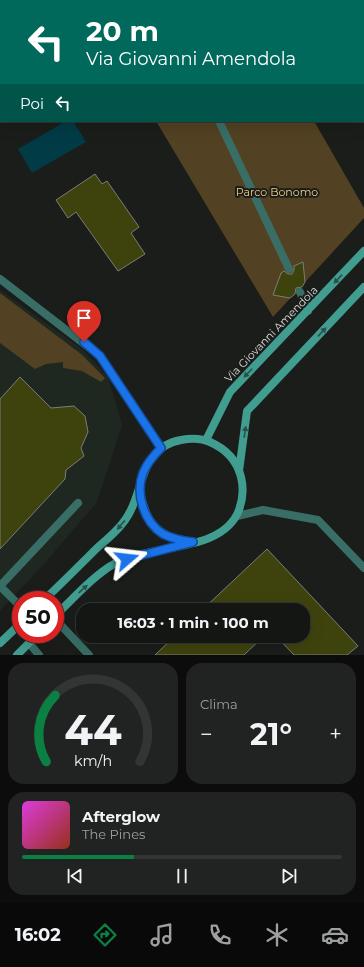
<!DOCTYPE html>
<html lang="it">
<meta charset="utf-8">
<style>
:root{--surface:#141614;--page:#212322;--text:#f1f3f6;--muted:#9d9fa0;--line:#333534;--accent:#0b8043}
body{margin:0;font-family:Montserrat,sans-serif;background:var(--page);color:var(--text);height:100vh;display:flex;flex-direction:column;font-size:15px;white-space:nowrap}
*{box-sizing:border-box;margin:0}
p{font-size:13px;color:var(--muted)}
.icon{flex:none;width:22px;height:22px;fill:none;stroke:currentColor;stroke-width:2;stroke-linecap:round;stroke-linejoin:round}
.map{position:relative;height:655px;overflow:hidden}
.sheet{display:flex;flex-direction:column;gap:8px;padding:8px;background:#0b0c0b;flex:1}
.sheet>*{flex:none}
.guide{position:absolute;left:0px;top:0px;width:364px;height:122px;box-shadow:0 4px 16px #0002,0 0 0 1px var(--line);background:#00695c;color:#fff;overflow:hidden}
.speed{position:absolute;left:12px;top:591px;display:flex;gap:8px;font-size:20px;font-weight:700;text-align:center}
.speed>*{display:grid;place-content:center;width:52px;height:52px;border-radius:50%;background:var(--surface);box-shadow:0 4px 16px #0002,0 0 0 1px var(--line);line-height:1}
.speed .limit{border:6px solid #d22;background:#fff;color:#111}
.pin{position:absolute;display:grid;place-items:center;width:34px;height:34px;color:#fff;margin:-41px -17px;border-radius:50% 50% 50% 0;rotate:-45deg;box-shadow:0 0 4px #0007}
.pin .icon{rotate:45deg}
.me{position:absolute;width:44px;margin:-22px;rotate:73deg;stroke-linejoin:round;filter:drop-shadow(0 0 3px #0008)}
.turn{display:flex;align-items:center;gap:14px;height:84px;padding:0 20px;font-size:18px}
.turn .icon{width:52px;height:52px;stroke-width:2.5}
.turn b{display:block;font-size:28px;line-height:34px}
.then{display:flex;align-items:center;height:38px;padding:0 20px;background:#0003;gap:8px;font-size:15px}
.big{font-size:30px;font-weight:700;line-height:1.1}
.sheet .card{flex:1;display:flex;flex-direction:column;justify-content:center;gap:6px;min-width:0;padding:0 14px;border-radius:16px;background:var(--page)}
.sheet .dial{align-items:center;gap:0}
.dial svg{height:104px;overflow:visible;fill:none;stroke:var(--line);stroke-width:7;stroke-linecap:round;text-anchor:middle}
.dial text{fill:var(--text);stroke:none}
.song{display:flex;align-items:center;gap:12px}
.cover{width:48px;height:48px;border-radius:6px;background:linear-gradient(135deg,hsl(300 70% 55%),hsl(10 70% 35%))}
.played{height:4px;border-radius:2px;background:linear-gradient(90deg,var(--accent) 35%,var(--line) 35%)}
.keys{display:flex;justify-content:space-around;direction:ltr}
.heat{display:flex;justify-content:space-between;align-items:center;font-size:22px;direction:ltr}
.sheet .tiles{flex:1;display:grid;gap:8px;grid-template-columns:1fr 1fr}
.card:last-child{grid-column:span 2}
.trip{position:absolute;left:76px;top:603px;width:234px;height:40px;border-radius:16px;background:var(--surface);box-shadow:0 4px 16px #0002,0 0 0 1px var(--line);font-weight:700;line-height:40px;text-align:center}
.menu{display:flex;height:64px;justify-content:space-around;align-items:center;background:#080908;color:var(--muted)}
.menu .icon{width:28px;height:28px}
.menu .on{color:var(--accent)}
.menu b{font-size:18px;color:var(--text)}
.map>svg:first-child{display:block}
</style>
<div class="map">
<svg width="364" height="655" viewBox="0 0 364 655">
<rect width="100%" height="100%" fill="#1a1d1a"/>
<path fill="#1f2820" d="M0,290l82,59 26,28 14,48 -25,77 -55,64 -42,45z"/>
<path fill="#524122" d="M30,0h214l1,1h-216z
M156,121h158l50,87v10l-91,99z
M0,293l81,61 24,24 -4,4 -19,-11 -19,-3v-6l-17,2 -11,5 -35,-26z"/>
<path fill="#003b46" d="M66,121h7l13,21 -54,31 -14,-24z"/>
<path fill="#3e430e" stroke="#7c7d77" d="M95,174l7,10 5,-3 32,46 -8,6 14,21 -27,17 -42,-59 -8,6 -12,-18z
M303,262l2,20 -3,5 -6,1 -1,6 -5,4 -17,-3 8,-22 3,-2 4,3h4l2,-4v-4z
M20,377l31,31 23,-2 11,10 3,16 -7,16 3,8 -18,14 -1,9 -65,70v-150z
M267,549l91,97 -11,9h-53l-18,-19h27v-26h-101z
M175,636h89l-20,19h-89z"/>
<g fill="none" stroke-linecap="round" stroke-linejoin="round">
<path stroke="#386e65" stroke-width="8" d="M162,0l1,1
M219,121l70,148
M300,292l8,19
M0,586l78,-83
M0,586l21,21
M29,643l10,12"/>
<path stroke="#386e65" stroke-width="8" d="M0,279l100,77 61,92
M237,516l26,-6 55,10 46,48
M55,619l34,36"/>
<path stroke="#409d8f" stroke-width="8" d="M206,440l24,-48 134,-141
M239,471l8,-60 117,-124
M140,491c5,29 17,47 48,50
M44,600c18,-17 35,-34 52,-51 9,-8 19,-16 26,-25 24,-28 14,-76 59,-84 10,-2 20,-2 29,2 16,7 27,19 31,35 3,12 2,22 -2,33 -17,44 -89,33 -125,54 -20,11 -42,36 -59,52
M0,643l21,-20
M17,655l21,-21"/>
</g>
<defs><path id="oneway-solid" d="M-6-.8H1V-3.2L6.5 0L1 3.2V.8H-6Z"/></defs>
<g fill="#295049">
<use href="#oneway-solid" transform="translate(338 279) rotate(133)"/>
<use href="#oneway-solid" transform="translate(322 332) rotate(-47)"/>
<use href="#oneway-solid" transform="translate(248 373) rotate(134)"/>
<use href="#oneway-solid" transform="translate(245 432) rotate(-82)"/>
<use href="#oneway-solid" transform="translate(121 525) rotate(130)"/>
<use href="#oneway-solid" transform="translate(83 589) rotate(-42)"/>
</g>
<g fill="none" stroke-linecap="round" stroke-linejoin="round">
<defs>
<path id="route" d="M84,342l16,14 61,92c-8,8 -14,15 -18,25 -8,21 1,49 20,61 10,5 20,7 30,8l-66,17"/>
</defs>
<use href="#route" stroke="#114b97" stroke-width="10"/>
<use href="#route" stroke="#1a73e8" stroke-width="7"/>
</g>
<g text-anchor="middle" stroke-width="4" stroke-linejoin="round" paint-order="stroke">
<g font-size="11" fill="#f5cc82" stroke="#1a1d1a">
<text x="277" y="196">Parco Bonomo</text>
</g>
<g font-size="11" fill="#d8dad8" stroke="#1a1d1a">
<text transform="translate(271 334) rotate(-46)" y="4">Via Giovanni Amendola</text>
</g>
</g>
</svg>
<div class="speed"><div class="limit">50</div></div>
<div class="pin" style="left:84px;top:342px;background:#d93025"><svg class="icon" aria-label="arrive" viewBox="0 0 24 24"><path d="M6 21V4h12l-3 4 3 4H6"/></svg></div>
<svg class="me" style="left:127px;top:559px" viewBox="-20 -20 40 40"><path d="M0-17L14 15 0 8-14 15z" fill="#1a73e8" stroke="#fff" stroke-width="4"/></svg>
<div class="trip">16:03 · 1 min · 100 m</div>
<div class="guide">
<div class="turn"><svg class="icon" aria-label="left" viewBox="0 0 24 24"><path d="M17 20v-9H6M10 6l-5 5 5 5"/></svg><div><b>20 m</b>Via Giovanni Amendola</div></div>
<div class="then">Poi<svg class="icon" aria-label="left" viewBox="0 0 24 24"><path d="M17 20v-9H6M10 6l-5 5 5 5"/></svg></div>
</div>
</div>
<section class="sheet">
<div class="tiles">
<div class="card dial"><svg viewBox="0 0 100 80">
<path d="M14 69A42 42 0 1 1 86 69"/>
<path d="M14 69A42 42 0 0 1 21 18" stroke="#0b8043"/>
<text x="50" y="56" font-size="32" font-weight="700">44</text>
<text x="50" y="72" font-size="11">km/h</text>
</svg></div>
<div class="card"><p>Clima</p>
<div class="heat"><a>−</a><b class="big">21°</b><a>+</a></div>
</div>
<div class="card">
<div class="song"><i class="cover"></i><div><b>Afterglow</b><p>The Pines</p></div></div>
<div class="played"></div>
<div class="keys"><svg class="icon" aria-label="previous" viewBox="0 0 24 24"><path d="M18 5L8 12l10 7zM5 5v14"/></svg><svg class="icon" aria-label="pause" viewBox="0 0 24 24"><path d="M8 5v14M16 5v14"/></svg><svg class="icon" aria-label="next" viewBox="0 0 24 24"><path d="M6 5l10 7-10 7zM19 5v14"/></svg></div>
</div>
</div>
</section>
<nav class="menu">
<b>16:02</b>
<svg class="icon on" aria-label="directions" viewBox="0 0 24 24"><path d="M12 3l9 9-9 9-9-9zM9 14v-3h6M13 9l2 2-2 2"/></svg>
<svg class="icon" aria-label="music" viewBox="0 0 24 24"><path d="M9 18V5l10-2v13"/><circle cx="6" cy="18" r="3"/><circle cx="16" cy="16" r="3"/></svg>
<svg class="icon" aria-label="phone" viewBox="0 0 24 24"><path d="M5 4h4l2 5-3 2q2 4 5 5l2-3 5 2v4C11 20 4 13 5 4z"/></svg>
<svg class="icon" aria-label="climate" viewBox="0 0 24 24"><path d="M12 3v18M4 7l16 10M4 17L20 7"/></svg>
<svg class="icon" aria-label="car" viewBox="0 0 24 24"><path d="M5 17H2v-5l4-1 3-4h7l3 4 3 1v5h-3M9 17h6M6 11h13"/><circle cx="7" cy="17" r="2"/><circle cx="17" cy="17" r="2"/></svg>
</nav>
